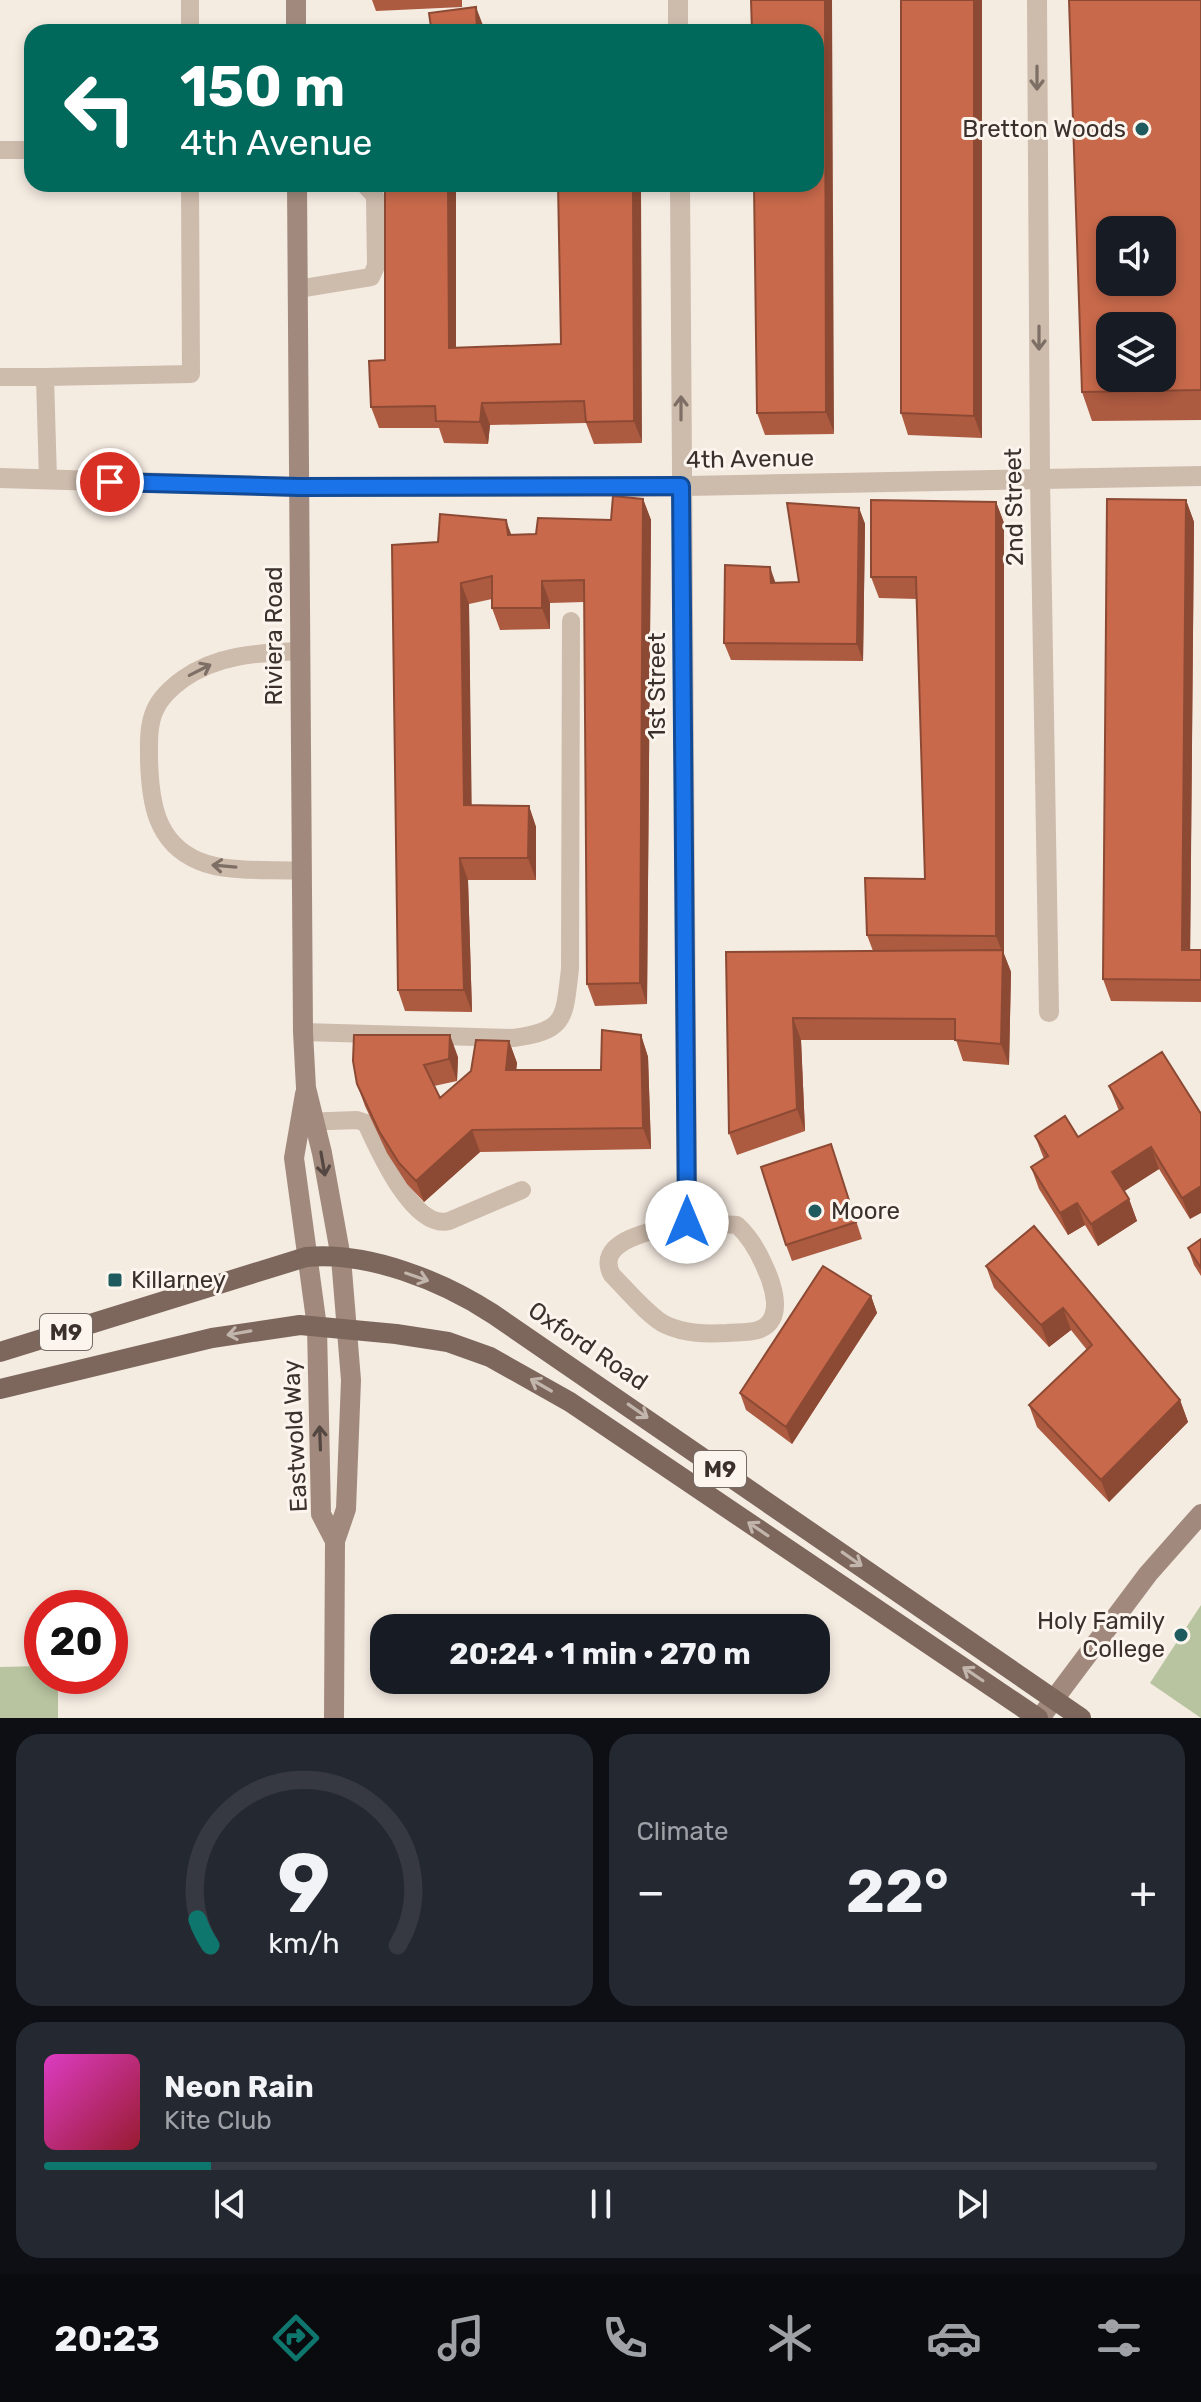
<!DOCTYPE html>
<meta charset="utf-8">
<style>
:root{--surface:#171b24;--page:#242831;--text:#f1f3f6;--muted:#9ea1a6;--line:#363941;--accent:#0f766e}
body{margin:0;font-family:Rubik,sans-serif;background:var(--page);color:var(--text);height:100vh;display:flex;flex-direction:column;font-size:30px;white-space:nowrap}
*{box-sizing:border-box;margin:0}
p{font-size:26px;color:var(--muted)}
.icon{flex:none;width:44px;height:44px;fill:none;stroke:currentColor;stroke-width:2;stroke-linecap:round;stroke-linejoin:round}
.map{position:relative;height:1718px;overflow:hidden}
.side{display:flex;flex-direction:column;gap:16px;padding:16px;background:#0d0f14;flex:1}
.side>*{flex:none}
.hud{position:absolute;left:24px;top:24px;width:800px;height:168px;border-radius:24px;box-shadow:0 4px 12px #0003;background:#00695c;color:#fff;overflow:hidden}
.controls{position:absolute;left:1096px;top:216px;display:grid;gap:16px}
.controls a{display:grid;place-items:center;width:80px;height:80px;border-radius:16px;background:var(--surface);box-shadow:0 4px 12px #0003;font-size:40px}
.speed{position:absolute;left:24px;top:1590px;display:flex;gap:16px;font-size:40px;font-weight:700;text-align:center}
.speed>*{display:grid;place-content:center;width:104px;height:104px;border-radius:50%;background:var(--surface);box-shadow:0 4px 12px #0003;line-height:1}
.speed .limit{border:12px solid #d22;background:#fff;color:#111}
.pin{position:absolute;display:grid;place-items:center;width:68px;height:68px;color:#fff;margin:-34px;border:4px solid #fff;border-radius:50%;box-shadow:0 2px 8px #0007}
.me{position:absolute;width:88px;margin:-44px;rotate:0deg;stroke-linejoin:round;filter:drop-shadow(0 0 6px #0008)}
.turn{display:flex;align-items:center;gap:28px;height:168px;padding:0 24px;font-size:36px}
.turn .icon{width:104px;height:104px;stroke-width:2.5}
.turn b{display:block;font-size:56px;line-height:68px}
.big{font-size:60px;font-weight:700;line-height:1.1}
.side .tile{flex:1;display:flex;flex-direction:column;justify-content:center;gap:12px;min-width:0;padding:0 28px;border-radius:24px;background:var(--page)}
.side .dial{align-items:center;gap:0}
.dial svg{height:208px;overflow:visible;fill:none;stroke:var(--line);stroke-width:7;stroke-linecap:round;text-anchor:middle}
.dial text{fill:var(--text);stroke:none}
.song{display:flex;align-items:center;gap:24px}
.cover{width:96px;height:96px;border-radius:12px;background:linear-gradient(135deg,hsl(310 70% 55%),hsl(350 70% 35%))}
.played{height:8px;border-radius:4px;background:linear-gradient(90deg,var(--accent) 15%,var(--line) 15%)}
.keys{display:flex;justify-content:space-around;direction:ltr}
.heat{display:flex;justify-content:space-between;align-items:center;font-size:44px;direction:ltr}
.side .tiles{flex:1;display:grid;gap:16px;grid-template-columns:1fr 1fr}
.tile:last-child{grid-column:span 2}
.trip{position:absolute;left:370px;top:1614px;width:460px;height:80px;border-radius:24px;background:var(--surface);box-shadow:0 4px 12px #0003;font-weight:700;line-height:80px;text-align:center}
.tabs{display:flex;height:128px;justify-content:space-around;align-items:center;background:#090b0e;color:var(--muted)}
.tabs .icon{width:56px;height:56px}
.tabs .on{color:var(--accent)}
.tabs b{font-size:36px;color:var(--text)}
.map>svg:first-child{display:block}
</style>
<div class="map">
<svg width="1201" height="1718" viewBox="0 0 1201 1718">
<rect width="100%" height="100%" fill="#f4ebe1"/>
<path fill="#b8c4a0" d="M1201,1605v113l-51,-35z
M42,1666v10h16v42h-58v-51z"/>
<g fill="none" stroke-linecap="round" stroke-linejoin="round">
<path stroke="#cdbbac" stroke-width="18" d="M190,0v32
M0,150h32
M298,289l73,-12 5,-11 -1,-70 -11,-12
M0,377h45
M48,480l-3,-103 146,-3 -1,-190
M300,651c-41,2 -82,3 -117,28 -11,8 -23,19 -28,31 -7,15 -6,33 -6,49 1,41 6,84 50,102 27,12 72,8 103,10
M303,1032l210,6c54,-7 51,-20 57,-69l1,-348
M302,1122l55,-2 9,3c12,26 47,107 83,98l73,-31
M687,1222l50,3c13,12 20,24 27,40 9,19 22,56 -6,65 -10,3 -22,2 -31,3 -21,1 -41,1 -61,-8 -16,-7 -41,-37 -54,-50 -20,-37 51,-46 75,-53z
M687,1222v-35"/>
<path stroke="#cdbbac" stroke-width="20" d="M678,0v32
M1037,0l3,480 9,532
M680,184l7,1003
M0,478l299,9h336l566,-11"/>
<path stroke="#a18a7d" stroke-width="20" d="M296,0v32
M297,184l6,848 3,56 16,65 19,105 10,122 -5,129 -11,32 -1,177
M305,1094l-11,64 23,169 4,187 14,27
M1040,1718l108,-144 53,-60"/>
<path stroke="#7d675c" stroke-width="20" d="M0,1352l306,-95c62,-6 136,24 187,57l588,404
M0,1389l212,-51 88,-13 96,9 52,8 42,15 80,45 468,316"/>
</g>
<path fill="#ac5a40" d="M372,0h90v7l-86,4z
M901,0h81v438l-74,-3 -7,-22z
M1201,0v420l-109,1 -10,-29z
M558,184l84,259 -48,1 -8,-21 -96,2 -2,19 -44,-1 -5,-15h-60l-8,-21 85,-59 105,-4z
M754,184l80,250 -69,1 -8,-22z
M643,499l8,21 -4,484 -52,2 -8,-22 -3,-382 -34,1v26l-50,1 -8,-22v-9l-23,5 2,201 58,1 7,21v53h-68l4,132 -67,-1 -7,-21 40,-448 74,-7 24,-1 75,-14z
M1186,500l8,22 -4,428h11v52l-90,-1 -8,-22z
M996,502l8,21v431l7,18 -2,93 -46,-4 -7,-21h-155l4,91 -68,24 -8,-22 -3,-181 147,-1 -6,-16 58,-56 -8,-280 -38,-1 -8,-21z
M859,508l6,16 -2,137 -132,-1 -7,-17 52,-60 23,-1z
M641,1035l7,22 3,92 -171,3 -56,50 -17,-18 -20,-31 -22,-47 -8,-22 -4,-23 105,-4 -1,24 -23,5 6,12 69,-57 8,22 -1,7h85z
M1162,1052l28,167 -31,-50 -35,22 5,8 8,22 -39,25 -13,-21 -17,10 -29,-46 -8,-22 13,-8 -9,-23 43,1 41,-26 -10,-25z
M831,1144l31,95 -70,22 -6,-16z
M1034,1226l146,174 8,22 -79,80 -72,-75 -8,-22 58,-55 -16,-20 -22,17 -55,-59 -8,-22z
M1201,1239v37l-7,-11 -6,-17z
M871,1296l6,17 -85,131 -46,-34 -6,-17z"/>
<path fill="#8c4a34" d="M825,0h7l2,434 -8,-22z
M974,0h8v438l-8,-22z
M476,7l8,21v4h-7z
M448,184h8v186l-7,-22z
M633,184h8l1,259 -8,-22z
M482,403l8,22 -2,19 -8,-22z
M643,499l8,21 -4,484 -7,-21z
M1186,500l8,22 -4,450 -8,-22z
M996,502l8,21v431l7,18 -2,93 -8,-21 2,-90 -7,-18z
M859,508l6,16 -2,137 -6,-17z
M506,520l8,22 -6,-7z
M770,567l6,17 -5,-1z
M542,581l8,22v26l-8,-21z
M461,583l8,21 3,222 -8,-21z
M529,806l7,21v53l-8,-22z
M460,858l8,22 4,132 -8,-22z
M793,1018l8,22 4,91 -8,-22z
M450,1035l8,22 -1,24 -8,-22z
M641,1035l7,22 3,92 -8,-21z
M509,1041l8,22 -3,29 -8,-22z
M472,1130l8,22 -56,50 -8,-21z
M1151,1147l8,22 -39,25 -8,-22z
M1201,1186v27l-11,6 -8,-21z
M1129,1199l8,22 -39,25 -7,-22z
M1077,1203l8,22 -17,10 -8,-22z
M871,1296l6,17 -85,131 -6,-17z
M1063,1308l8,22 -22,17 -8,-22z
M1180,1400l8,22 -79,80 -8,-22z"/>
<path fill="#c8694b" stroke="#8c4a34" stroke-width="2" fill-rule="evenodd" d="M751,0h74l1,412 -69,1 -3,-229h62v-152h-64z
M901,0h73v416l-73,-3z
M1069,0h132v390l-119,2zM1110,230h52v52h-52zM1110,326h52v52h-52z
M476,7l1,25h-111l65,-5 -2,-14z
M385,184h63l1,164 112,-4 -3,-160h75l1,237 -48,1 -2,-21 -102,2 -2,19 -44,-1 -1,-15 -64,1 -2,-46 16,-1z
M613,496l30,3 -3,484 -53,1 -3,-404 -42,1v27h-50v-32l-31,7 3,222 65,1 -1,52h-68l4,132h-66l-6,-445 46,-3 2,-28 66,6 2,15 28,-1 2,-16 73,2z
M1107,499l79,1 -4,450h19v30l-98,-1z
M871,500l125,2v434l-129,-1 -2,-57 60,1 -9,-302h-45z
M787,503l72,5 -2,136 -133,-1 1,-78 45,2 1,16 28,-1z
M1003,950l-2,94 -46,-4v-21l-162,-1 4,91 -68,24 -3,-181z
M602,1030l39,5 2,93 -171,2 -56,51 -17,-18 -20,-32 -22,-47 -4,-23 1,-26h96l-1,24 -25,6 16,33 31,-27 5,-31 33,1 -3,29h95z
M1162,1052l39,62v72l-19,12 -31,-51 -39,25 17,27 -38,25 -14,-21 -17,10 -29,-46 17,-11 -13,-20 30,-20 13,21 45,-29 -14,-22z
M831,1144l25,78 -70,23 -25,-78z
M1034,1226l146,174 -79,80 -72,-75 63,-60 -29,-37 -22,17 -55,-59z
M1201,1239v29l-13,-20z
M823,1266l48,30 -85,131 -46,-34z"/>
<defs><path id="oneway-shaft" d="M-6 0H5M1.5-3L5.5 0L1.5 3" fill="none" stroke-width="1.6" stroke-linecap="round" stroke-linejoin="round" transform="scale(2)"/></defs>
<g stroke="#7d6f65">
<use href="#oneway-shaft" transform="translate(1037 78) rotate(90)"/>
<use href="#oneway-shaft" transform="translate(1039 338) rotate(90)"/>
<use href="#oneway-shaft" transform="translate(681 408) rotate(-90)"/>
<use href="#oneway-shaft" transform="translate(200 670) rotate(-27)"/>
<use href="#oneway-shaft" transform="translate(224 866) rotate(-175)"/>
</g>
<g stroke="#544640">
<use href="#oneway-shaft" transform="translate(323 1164) rotate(80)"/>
<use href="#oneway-shaft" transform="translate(320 1438) rotate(-92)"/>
</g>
<g stroke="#c2b5ac">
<use href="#oneway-shaft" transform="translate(417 1277) rotate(19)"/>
<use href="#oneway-shaft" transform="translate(239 1333) rotate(170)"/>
<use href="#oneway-shaft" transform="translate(541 1385) rotate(-150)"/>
<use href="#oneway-shaft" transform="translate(638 1411) rotate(35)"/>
<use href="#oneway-shaft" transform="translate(758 1529) rotate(-146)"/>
<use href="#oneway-shaft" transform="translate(852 1559) rotate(35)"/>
<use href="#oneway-shaft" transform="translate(973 1674) rotate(-146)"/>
</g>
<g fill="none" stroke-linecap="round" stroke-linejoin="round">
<defs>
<path id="route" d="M110,482l189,5 382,-1 6,736"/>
</defs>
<use href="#route" stroke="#114b97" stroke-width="20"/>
<use href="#route" stroke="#1a73e8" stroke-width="14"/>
</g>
<g fill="#1f5a5e" stroke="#fbf5ee" stroke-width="3">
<circle cx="1142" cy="129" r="8"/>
<circle cx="815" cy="1211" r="8"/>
<rect x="107" y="1272" width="16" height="16" rx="4"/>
<circle cx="1181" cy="1635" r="8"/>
</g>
<g text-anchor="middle" stroke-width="6" stroke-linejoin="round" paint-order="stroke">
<g fill="#fbf5ee" stroke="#756b66" stroke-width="2">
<rect x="40" y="1314" width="52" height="36" rx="6"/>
<rect x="694" y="1451" width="52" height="36" rx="6"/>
</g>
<g font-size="22" font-weight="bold" fill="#3b302b">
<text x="66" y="1340">M9</text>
<text x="720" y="1477">M9</text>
</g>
<g font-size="24" fill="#3b302b" stroke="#fbf5ee" text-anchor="end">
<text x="1126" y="137">Bretton Woods</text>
<text x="831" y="1219" text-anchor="start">Moore</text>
<text x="131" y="1288" text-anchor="start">Killarney</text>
<text x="1165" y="1629">Holy Family<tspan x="1165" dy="28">College</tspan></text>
</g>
<g font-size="24" fill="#3b302b" stroke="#fbf5ee">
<text transform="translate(750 459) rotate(-1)" y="8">4th Avenue</text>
<text transform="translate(1014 507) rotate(-91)" y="8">2nd Street</text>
<text transform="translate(274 636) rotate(-90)" y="8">Riviera Road</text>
<text transform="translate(657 686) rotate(-90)" y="8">1st Street</text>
<text transform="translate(588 1346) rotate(34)" y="8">Oxford Road</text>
<text transform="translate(295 1436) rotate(-93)" y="8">Eastwold Way</text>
</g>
</g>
</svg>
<div class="controls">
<a><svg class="icon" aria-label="sound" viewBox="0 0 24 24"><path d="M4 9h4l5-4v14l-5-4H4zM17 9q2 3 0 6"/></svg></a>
<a><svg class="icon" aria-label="layers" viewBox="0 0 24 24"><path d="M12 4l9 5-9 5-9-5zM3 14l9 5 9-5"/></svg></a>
</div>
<div class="speed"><div class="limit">20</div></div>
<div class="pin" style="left:110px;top:482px;background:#d93025"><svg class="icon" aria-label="arrive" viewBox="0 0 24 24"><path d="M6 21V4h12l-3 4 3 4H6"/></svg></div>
<svg class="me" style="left:687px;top:1222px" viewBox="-20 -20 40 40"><circle r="19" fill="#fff"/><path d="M0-13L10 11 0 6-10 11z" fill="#1a73e8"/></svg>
<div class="trip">20:24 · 1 min · 270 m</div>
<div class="hud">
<div class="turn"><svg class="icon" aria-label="left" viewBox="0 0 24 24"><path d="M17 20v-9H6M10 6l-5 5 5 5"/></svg><div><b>150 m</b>4th Avenue</div></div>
</div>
</div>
<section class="side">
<div class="tiles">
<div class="tile dial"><svg viewBox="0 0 100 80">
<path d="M14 69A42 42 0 1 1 86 69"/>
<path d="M14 69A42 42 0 0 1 9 59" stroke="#0f766e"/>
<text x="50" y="56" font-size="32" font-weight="700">9</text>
<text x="50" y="72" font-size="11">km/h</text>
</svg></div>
<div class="tile"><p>Climate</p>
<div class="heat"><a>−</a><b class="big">22°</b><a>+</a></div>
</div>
<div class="tile">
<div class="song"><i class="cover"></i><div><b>Neon Rain</b><p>Kite Club</p></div></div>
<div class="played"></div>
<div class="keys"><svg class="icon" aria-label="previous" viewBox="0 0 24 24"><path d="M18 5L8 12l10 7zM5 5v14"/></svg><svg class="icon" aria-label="pause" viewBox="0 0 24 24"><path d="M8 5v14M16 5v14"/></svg><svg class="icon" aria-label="next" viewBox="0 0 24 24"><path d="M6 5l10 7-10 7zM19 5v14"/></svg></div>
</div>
</div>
</section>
<nav class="tabs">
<b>20:23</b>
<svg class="icon on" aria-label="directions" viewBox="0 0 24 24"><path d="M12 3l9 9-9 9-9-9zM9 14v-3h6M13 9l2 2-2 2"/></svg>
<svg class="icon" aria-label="music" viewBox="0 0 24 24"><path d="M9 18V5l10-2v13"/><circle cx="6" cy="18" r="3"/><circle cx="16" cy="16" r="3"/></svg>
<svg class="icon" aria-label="phone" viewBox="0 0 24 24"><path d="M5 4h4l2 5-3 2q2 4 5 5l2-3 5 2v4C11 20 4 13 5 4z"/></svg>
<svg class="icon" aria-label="climate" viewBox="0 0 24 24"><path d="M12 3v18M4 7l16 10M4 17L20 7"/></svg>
<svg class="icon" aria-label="car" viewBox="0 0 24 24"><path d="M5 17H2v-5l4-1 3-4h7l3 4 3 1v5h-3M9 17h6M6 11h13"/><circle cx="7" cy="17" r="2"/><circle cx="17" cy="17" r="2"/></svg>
<svg class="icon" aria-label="filters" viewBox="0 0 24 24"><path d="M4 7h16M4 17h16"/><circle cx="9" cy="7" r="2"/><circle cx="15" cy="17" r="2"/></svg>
</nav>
